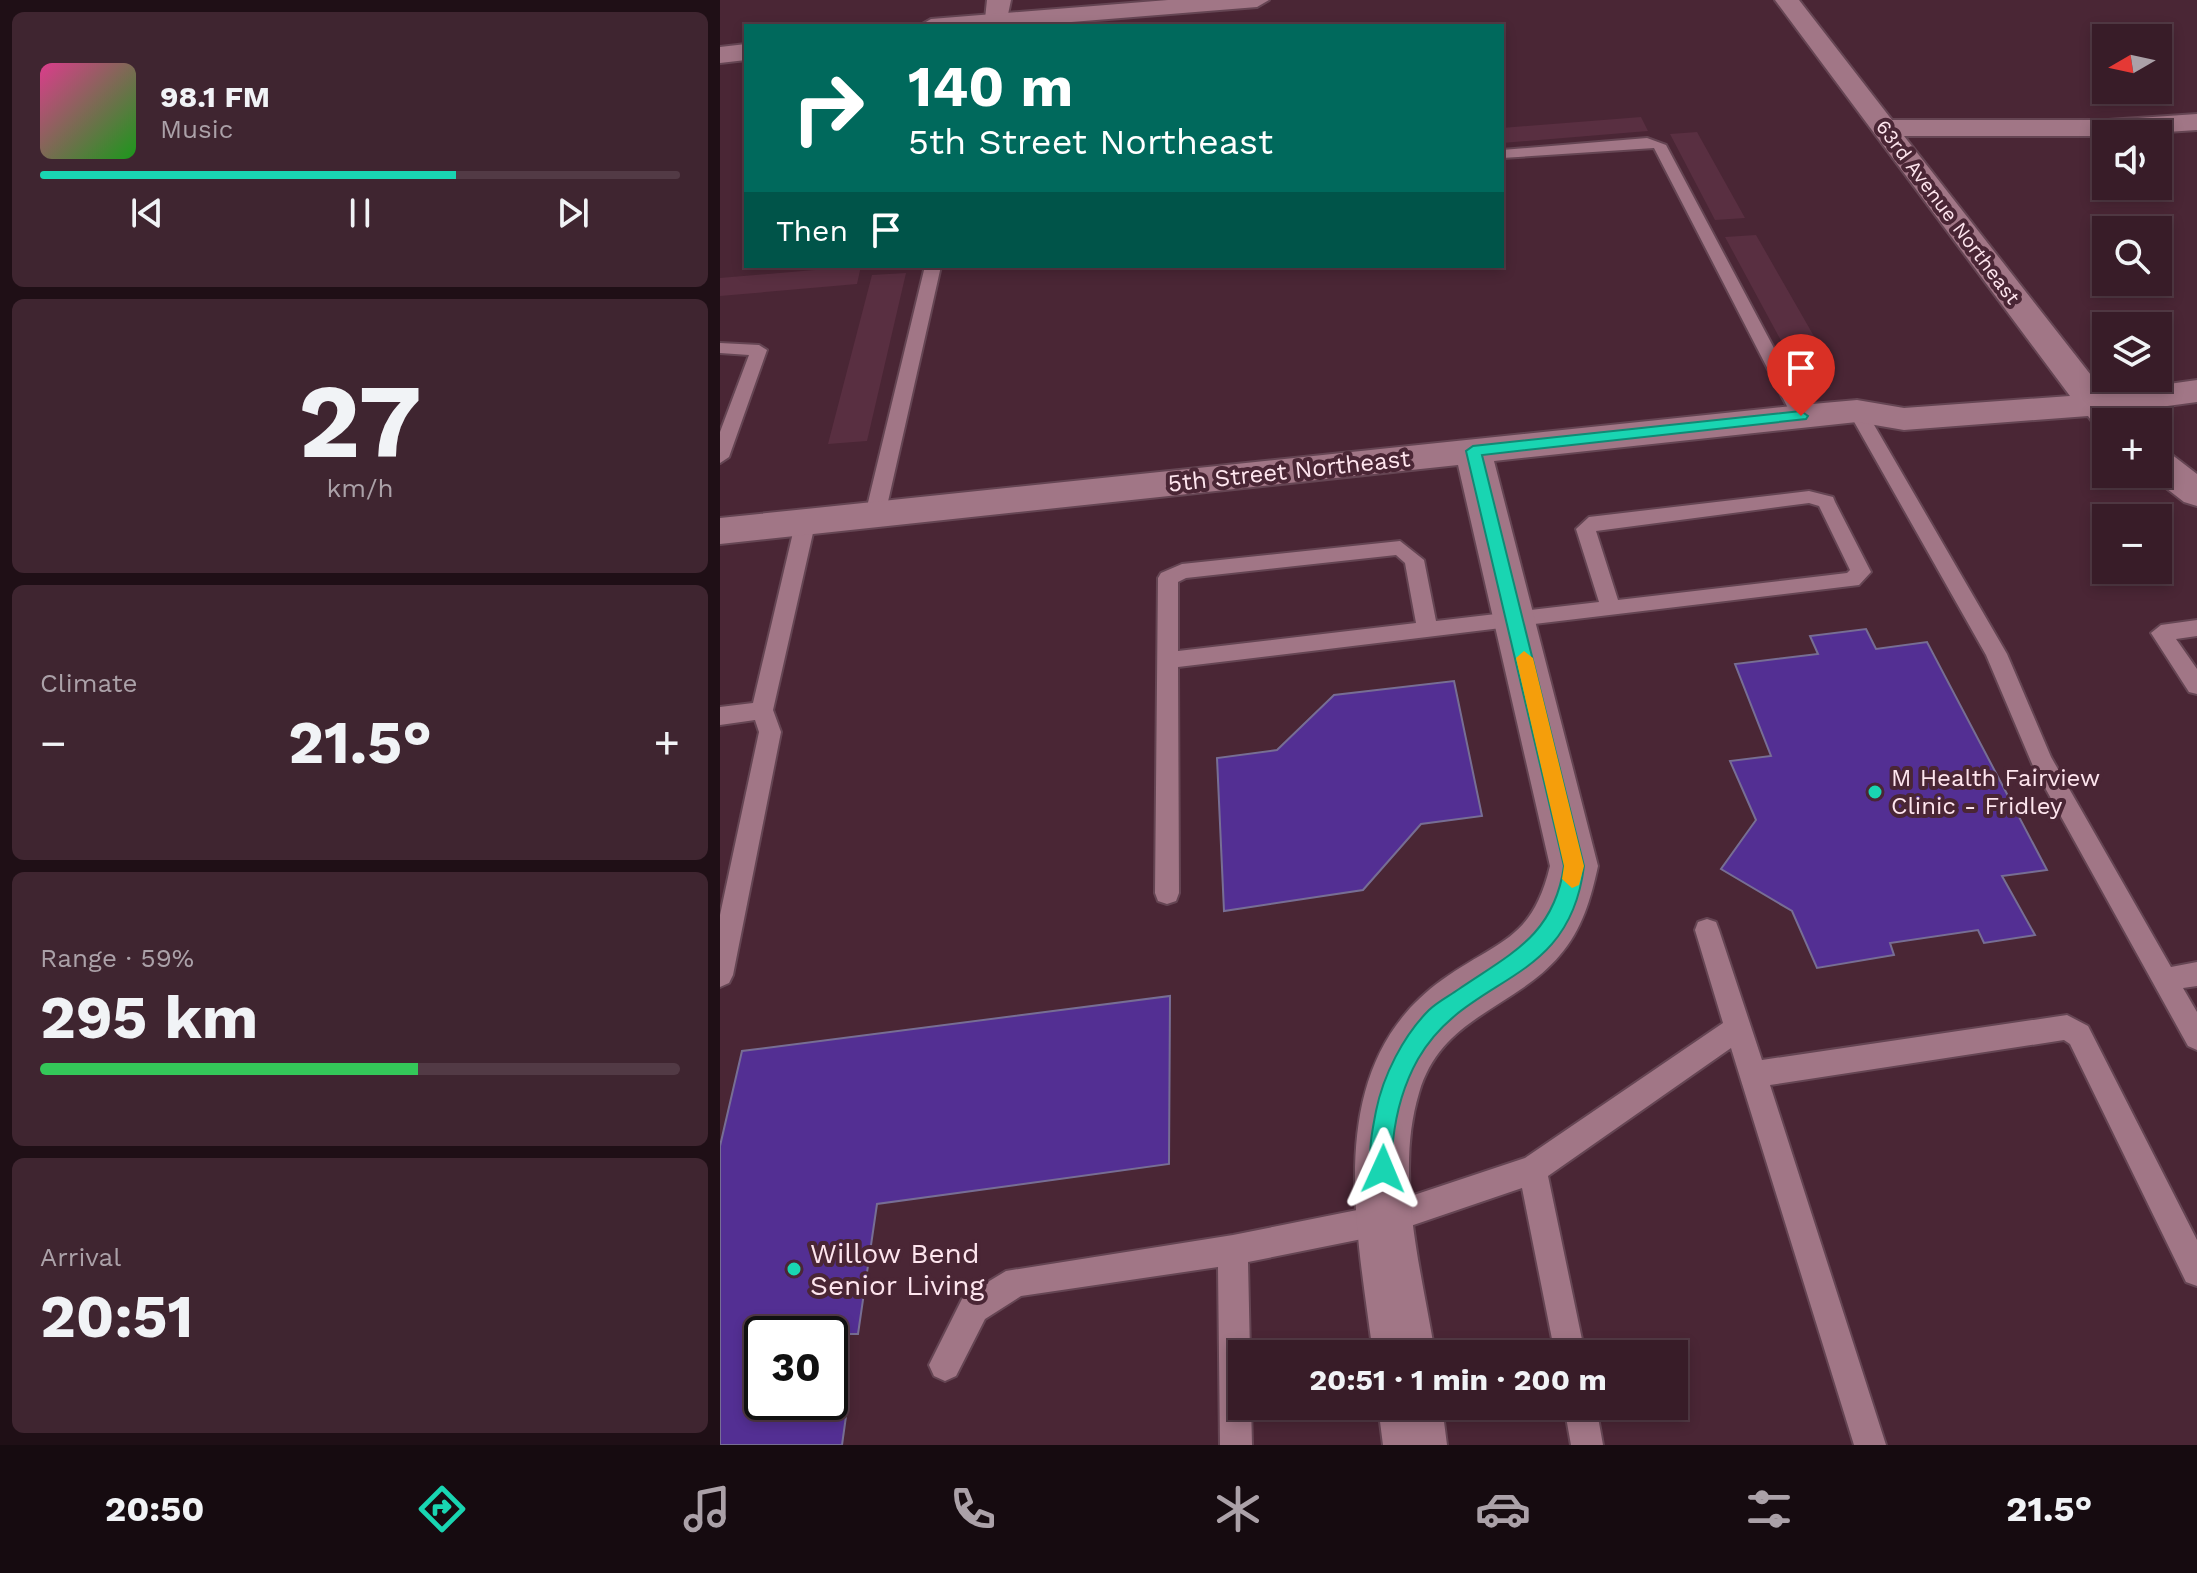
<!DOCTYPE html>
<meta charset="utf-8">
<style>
:root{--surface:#381c28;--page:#3f2530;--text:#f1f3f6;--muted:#aba1a8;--line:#523a45;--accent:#19d5b2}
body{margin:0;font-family:"Work Sans",sans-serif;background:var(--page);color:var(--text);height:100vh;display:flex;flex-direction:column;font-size:30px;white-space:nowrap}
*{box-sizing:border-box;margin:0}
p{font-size:26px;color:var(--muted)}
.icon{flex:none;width:44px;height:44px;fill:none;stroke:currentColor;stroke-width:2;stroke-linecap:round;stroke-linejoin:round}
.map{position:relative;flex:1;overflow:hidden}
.details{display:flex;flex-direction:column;gap:12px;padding:12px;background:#1f0f16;width:720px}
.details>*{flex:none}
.banner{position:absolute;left:24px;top:24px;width:760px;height:244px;border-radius:0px;box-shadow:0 4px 12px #0003,0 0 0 2px var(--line);background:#00695c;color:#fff;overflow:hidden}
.needle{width:52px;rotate:261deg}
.tools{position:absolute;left:1372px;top:24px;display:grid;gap:16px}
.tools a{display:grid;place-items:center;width:80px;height:80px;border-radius:0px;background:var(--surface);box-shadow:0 4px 12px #0003,0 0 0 2px var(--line);font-size:40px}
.speed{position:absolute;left:24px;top:1316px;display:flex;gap:16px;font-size:40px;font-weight:700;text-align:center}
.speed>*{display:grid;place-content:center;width:104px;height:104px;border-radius:50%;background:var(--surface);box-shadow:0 4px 12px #0003,0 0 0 2px var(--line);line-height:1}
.speed .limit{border:4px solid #111;border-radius:12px;background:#fff;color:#111}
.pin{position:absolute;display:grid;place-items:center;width:68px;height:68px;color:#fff;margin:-82px -34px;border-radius:50% 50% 50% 0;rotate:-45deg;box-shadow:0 0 8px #0007}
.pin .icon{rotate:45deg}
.me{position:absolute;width:88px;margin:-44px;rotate:1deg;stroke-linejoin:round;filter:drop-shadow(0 0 6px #0008)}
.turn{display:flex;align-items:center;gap:28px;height:168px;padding:0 32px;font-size:36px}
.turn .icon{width:104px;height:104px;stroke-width:2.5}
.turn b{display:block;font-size:56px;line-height:68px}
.then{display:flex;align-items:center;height:76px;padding:0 32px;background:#0003;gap:16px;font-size:30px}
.big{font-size:60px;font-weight:700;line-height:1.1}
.details .card{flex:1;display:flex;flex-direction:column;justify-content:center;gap:12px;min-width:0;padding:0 28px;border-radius:12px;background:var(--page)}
.details .dial{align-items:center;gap:0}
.dial b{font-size:104px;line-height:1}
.song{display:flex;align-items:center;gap:24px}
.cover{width:96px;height:96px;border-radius:12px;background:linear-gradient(135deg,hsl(330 70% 55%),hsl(120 70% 35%))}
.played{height:8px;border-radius:4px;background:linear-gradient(90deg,var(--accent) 65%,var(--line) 65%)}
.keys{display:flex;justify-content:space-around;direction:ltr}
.heat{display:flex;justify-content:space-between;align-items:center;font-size:44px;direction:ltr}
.charge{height:12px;border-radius:6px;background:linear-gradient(90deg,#34c759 59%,var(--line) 0)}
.trip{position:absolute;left:508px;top:1340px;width:460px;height:80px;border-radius:0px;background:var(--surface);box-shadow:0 4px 12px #0003,0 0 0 2px var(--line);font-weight:700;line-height:80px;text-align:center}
.tab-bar{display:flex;height:128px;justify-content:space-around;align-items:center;background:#160b10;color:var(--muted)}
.tab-bar .icon{width:56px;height:56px}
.tab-bar .current{color:var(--accent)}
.tab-bar b{font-size:36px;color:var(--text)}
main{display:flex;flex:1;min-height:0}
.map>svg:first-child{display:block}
</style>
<main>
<section class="details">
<div class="card">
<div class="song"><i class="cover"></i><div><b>98.1 FM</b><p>Music</p></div></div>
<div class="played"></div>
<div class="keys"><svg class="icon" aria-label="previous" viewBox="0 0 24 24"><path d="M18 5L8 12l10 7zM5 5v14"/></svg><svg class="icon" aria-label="pause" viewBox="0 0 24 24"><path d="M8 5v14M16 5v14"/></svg><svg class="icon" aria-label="next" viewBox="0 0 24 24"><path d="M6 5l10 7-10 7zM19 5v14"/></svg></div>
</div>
<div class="card dial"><b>27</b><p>km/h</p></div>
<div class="card"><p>Climate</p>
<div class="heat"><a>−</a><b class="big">21.5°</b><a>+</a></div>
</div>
<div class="card"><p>Range · 59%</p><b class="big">295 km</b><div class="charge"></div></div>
<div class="card"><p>Arrival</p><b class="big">20:51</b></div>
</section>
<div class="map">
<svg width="1477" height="1445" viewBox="0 0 1477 1445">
<rect width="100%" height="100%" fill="#4a2635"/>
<path fill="#592f41" d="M921,117l7,14 -146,12v-15z
M977,132l48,86 -30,2 -45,-86z
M1036,235l63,110 -34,3 -60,-111z
M141,266l-4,18 -137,12v-18z
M186,273l-39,168 -39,3 44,-169z"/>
<path fill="#532f93" stroke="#776e94" stroke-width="2" d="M1146,629l10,20 51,-7 120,228 -45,6 33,59 -51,8 -6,-13 -88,13 4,12 -77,13 -25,-57 -71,-42 35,-49 -26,-59 41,-5 -36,-92 83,-10 -8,-18z
M734,681l28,135 -61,8 -58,66 -139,21 -7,-153 60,-8 57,-55z
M450,996l-1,168 -292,40 -19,130h-96v68h86l-6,43h-122v-299l22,-95z"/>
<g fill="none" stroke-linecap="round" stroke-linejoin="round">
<defs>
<path id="service" d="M927,138l19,7 144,271 -3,4h-12l-3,-4 -138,-268 -152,10v-8z
M205,266h16l-56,249 -10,7 -10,-7z
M0,343l39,2 8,5 -38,107 -9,6v-31l29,-77 -29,-2z
M1137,405l9,6 141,243 44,103 120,210 26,-5v24l-14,2 14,24v38l-9,-4 -155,-280 -47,-111 -138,-244z
M1089,491l24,6 2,5 36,70 -12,13 -681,82 1,226 -3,8 -9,3 -9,-3 -3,-8 3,-315 3,-5 21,-9 218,-23 24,19 12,61 163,-19 -23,-73 13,-12zM1089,503l10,3 31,64 -3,3 -229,27 -22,-69zM676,555l9,8 11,60 -238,28v-69l8,-4z
M85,517l10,7 -42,186 8,22 -48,243 -4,8 -9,4v-72l39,-183 -4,-12 -35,5v-18l33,-4 42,-179z
M1477,620v16l-21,3 21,30v25l-8,-2 -38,-59 10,-8z
M987,919l9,3 3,8 43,130 305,-45 21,11 109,214v46l-11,-4 -116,-238 -6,-4 -294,45 116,360h-32l-123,-397 -183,128 37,178h-30l-33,-166 -135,46 -139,28 2,92h-8v52h9l1,39h-32l-2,-178 -197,29 -36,23 -29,57 -11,5 -11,-5 -5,-11 34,-68 43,-26 227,-36 154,-31 138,-46 198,-135 -28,-93 3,-8z
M844,1406h32l7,39h-32z"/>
<path id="minor" d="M267,0h24l-5,24h-18l-3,-5z
M1055,0h24l93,120h216l89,-6v16l-91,6h-202l201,257 92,-13v22l-74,10 3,10h-20v8l-9,-2 -9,-12 -184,14 -47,-8 -363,39 104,405c-7,32 -16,64 -38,89 -44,53 -119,61 -141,138 -25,83 3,178 16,261h-62c-16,-126 -53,-287 69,-374 56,-40 90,-39 108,-114l-92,-401 -738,79v-26l1081,-113 56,-5 47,8 166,-12z
M1438,451l13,3 26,20v32l-13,-4 -36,-28h10z
M658,1406h64l5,39h-64z"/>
<path id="tertiary" d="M448,0h101l-12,7 -235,19h-103l12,-7z
M26,44v16l-26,3v-16z"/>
</defs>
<use href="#service" stroke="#654553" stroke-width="4"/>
<use href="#minor" stroke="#654553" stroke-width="4"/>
<use href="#tertiary" stroke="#654553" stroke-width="4"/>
<use href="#service" fill="#a17686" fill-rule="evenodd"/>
<use href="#minor" fill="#a17686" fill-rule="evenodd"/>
<use href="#tertiary" fill="#a17686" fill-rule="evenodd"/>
</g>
<path fill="#19d5b2" stroke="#108a74" stroke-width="2" d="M1081,411l7,5 -2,3 -324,36 102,411c-15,122 -116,106 -166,193 -14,25 -22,54 -25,82 -1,13 4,24 -2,36l-8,4 -8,-4c-9,-21 -3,-44 1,-66 7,-35 27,-75 53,-101 8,-8 20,-14 30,-21 53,-36 95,-54 105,-123l-98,-415 7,-5z"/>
<path fill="#f59e0b" d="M804,651l9,7 51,208 -5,19 -7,3 -10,-9 2,-13 -48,-208z"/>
<g fill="#19d5b2" stroke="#4a2635" stroke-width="3">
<circle cx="1155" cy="792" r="8"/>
<circle cx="74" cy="1269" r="8"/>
</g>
<g text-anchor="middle" stroke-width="8" stroke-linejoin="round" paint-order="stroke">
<g font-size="20" fill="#fee5ee" stroke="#4a2635">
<text transform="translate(1228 212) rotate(53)" y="7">63rd Avenue Northeast</text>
</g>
<g font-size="24" fill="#fee5ee" stroke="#4a2635">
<text transform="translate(569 471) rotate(-6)" y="8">5th Street Northeast</text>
</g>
<g font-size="24" fill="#fee5ee" stroke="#4a2635" text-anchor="start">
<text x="1171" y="786">M Health Fairview<tspan x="1171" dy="28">Clinic - Fridley</tspan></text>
</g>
<g font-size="28" fill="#fee5ee" stroke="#4a2635" text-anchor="start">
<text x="90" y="1263">Willow Bend<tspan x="90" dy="32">Senior Living</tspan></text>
</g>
</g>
</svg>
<div class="tools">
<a><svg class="needle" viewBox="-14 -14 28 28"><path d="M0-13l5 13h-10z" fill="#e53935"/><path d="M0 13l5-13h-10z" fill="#aba1a8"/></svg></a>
<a><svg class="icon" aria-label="sound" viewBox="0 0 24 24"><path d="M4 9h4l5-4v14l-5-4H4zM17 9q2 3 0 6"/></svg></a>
<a><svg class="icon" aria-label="search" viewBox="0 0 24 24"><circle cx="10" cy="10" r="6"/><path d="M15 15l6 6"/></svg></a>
<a><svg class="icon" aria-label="layers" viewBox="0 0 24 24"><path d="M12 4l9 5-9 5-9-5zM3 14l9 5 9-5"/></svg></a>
<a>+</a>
<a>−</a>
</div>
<div class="speed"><div class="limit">30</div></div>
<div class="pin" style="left:1081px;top:416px;background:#d93025"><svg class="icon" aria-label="arrive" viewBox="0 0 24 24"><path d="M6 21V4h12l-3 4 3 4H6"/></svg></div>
<svg class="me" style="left:663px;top:1169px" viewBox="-20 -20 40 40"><path d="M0-17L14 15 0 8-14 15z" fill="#19d5b2" stroke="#fff" stroke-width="4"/></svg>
<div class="trip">20:51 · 1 min · 200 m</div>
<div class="banner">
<div class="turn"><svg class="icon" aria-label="right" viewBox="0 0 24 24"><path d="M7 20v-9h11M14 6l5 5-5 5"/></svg><div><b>140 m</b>5th Street Northeast</div></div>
<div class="then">Then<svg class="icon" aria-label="arrive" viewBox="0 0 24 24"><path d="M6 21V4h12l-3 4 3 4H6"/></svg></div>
</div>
</div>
</main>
<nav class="tab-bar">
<b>20:50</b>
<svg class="icon current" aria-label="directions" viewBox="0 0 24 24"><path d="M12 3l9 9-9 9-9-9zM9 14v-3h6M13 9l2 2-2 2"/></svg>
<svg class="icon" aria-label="music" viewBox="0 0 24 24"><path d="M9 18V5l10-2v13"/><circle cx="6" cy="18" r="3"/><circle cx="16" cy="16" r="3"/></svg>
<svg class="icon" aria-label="phone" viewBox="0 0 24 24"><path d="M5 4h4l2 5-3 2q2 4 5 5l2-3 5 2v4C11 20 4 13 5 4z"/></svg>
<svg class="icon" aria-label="climate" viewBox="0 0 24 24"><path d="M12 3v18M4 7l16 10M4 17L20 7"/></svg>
<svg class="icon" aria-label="car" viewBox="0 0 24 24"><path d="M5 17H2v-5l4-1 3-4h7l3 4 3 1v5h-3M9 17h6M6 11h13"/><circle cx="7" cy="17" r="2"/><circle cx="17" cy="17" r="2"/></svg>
<svg class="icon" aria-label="filters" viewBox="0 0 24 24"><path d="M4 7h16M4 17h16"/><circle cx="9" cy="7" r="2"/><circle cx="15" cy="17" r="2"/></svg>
<b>21.5°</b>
</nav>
